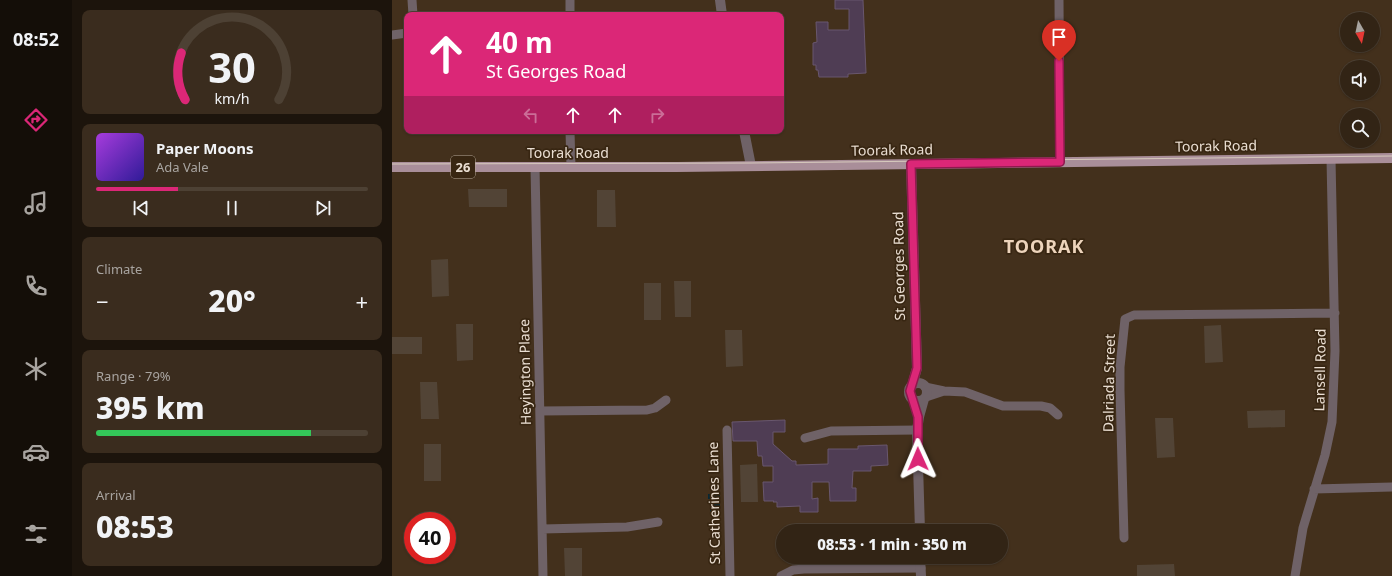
<!DOCTYPE html>
<meta charset="utf-8">
<style>
:root{--surface:#322415;--page:#3a2c1e;--text:#f1f3f6;--muted:#a8a4a0;--line:#4d4134;--accent:#db2777}
body{margin:0;font-family:"Noto Sans",sans-serif;background:var(--page);color:var(--text);height:100vh;display:flex;flex-direction:column;font-size:15px;white-space:nowrap}
*{box-sizing:border-box;margin:0}
p{font-size:13px;color:var(--muted)}
.icon{flex:none;width:22px;height:22px;fill:none;stroke:currentColor;stroke-width:2;stroke-linecap:round;stroke-linejoin:round}
.map{position:relative;flex:1;overflow:hidden}
.details{display:flex;flex-direction:column;gap:10px;padding:10px;background:#1c140c;width:320px}
.details>*{flex:none}
.hud{position:absolute;left:12px;top:12px;width:380px;height:122px;border-radius:8px;box-shadow:0 1px 3px #0004,0 0 0 1px var(--line);background:#db2777;color:#fff;overflow:hidden}
.needle{width:26px;rotate:171deg}
.buttons{position:absolute;left:948px;top:12px;display:grid;gap:8px}
.buttons a{display:grid;place-items:center;width:40px;height:40px;border-radius:50%;background:var(--surface);box-shadow:0 1px 3px #0004,0 0 0 1px var(--line);font-size:20px}
.speed{position:absolute;left:12px;top:512px;display:flex;gap:8px;font-size:20px;font-weight:700;text-align:center}
.speed>*{display:grid;place-content:center;width:52px;height:52px;border-radius:50%;background:var(--surface);box-shadow:0 1px 3px #0004,0 0 0 1px var(--line);line-height:1}
.speed .limit{border:6px solid #d22;background:#fff;color:#111}
.pin{position:absolute;display:grid;place-items:center;width:34px;height:34px;color:#fff;margin:-41px -17px;border-radius:50% 50% 50% 0;rotate:-45deg;box-shadow:0 0 4px #0007}
.pin .icon{rotate:45deg}
.me{position:absolute;width:44px;margin:-22px;rotate:359deg;stroke-linejoin:round;filter:drop-shadow(0 0 3px #0008)}
.turn{display:flex;align-items:center;gap:14px;height:84px;padding:0 16px;font-size:18px}
.turn .icon{width:52px;height:52px;stroke-width:2.5}
.turn b{display:block;font-size:28px;line-height:34px}
.lanes{display:flex;align-items:center;height:38px;padding:0 16px;background:#0003;justify-content:center;gap:20px;direction:ltr}
.lanes .off{opacity:.35}
.big{font-size:30px;font-weight:800;line-height:1.1}
.details .card{flex:1;display:flex;flex-direction:column;justify-content:center;gap:6px;min-width:0;padding:0 14px;border-radius:8px;background:var(--page)}
.details .dial{align-items:center;gap:0}
.dial svg{height:104px;overflow:visible;fill:none;stroke:var(--line);stroke-width:7;stroke-linecap:round;text-anchor:middle}
.dial text{fill:var(--text);stroke:none}
.song{display:flex;align-items:center;gap:12px}
.cover{width:48px;height:48px;border-radius:6px;background:linear-gradient(135deg,hsl(280 70% 55%),hsl(250 70% 35%))}
.played{height:4px;border-radius:2px;background:linear-gradient(90deg,var(--accent) 30%,var(--line) 30%)}
.keys{display:flex;justify-content:space-around;direction:ltr}
.heat{display:flex;justify-content:space-between;align-items:center;font-size:22px;direction:ltr}
.charge{height:6px;border-radius:3px;background:linear-gradient(90deg,#34c759 79%,var(--line) 0)}
.trip{position:absolute;left:384px;top:524px;width:232px;height:40px;border-radius:20px;background:var(--surface);box-shadow:0 1px 3px #0004,0 0 0 1px var(--line);font-weight:800;line-height:40px;text-align:center}
main{display:flex;flex:1;min-height:0}
.tab-bar{display:flex;flex-direction:column;width:72px;justify-content:space-around;align-items:center;background:#140e08;color:var(--muted)}
.tab-bar .icon{width:28px;height:28px}
.tab-bar .active{color:var(--accent)}
.tab-bar b{font-size:18px;color:var(--text)}
.map>svg:first-child{display:block}
</style>
<main>
<nav class="tab-bar">
<b>08:52</b>
<svg class="icon active" aria-label="directions" viewBox="0 0 24 24"><path d="M12 3l9 9-9 9-9-9zM9 14v-3h6M13 9l2 2-2 2"/></svg>
<svg class="icon" aria-label="music" viewBox="0 0 24 24"><path d="M9 18V5l10-2v13"/><circle cx="6" cy="18" r="3"/><circle cx="16" cy="16" r="3"/></svg>
<svg class="icon" aria-label="phone" viewBox="0 0 24 24"><path d="M5 4h4l2 5-3 2q2 4 5 5l2-3 5 2v4C11 20 4 13 5 4z"/></svg>
<svg class="icon" aria-label="climate" viewBox="0 0 24 24"><path d="M12 3v18M4 7l16 10M4 17L20 7"/></svg>
<svg class="icon" aria-label="car" viewBox="0 0 24 24"><path d="M5 17H2v-5l4-1 3-4h7l3 4 3 1v5h-3M9 17h6M6 11h13"/><circle cx="7" cy="17" r="2"/><circle cx="17" cy="17" r="2"/></svg>
<svg class="icon" aria-label="filters" viewBox="0 0 24 24"><path d="M4 7h16M4 17h16"/><circle cx="9" cy="7" r="2"/><circle cx="15" cy="17" r="2"/></svg>
</nav>
<section class="details">
<div class="card dial"><svg viewBox="0 0 100 80">
<path d="M14 69A42 42 0 1 1 86 69"/>
<path d="M14 69A42 42 0 0 1 11 33" stroke="#db2777"/>
<text x="50" y="56" font-size="32" font-weight="700">30</text>
<text x="50" y="72" font-size="11">km/h</text>
</svg></div>
<div class="card">
<div class="song"><i class="cover"></i><div><b>Paper Moons</b><p>Ada Vale</p></div></div>
<div class="played"></div>
<div class="keys"><svg class="icon" aria-label="previous" viewBox="0 0 24 24"><path d="M18 5L8 12l10 7zM5 5v14"/></svg><svg class="icon" aria-label="pause" viewBox="0 0 24 24"><path d="M8 5v14M16 5v14"/></svg><svg class="icon" aria-label="next" viewBox="0 0 24 24"><path d="M6 5l10 7-10 7zM19 5v14"/></svg></div>
</div>
<div class="card"><p>Climate</p>
<div class="heat"><a>−</a><b class="big">20°</b><a>+</a></div>
</div>
<div class="card"><p>Range · 79%</p><b class="big">395 km</b><div class="charge"></div></div>
<div class="card"><p>Arrival</p><b class="big">08:53</b></div>
</section>
<div class="map">
<svg width="1000" height="576" viewBox="0 0 1000 576">
<rect width="100%" height="100%" fill="#43301c"/>
<path fill="#524436" d="M76,189h39v18h-38z
M223,190l1,37h-19v-37z
M56,259l1,37 -17,1 -1,-37z
M282,281h17v36h-16z
M252,283h17v37h-17z
M64,324h17v36l-16,1z
M829,325l2,37 -18,1 -1,-37z
M333,330h17l1,36 -17,1z
M0,337h30v17h-30z
M28,382h17l2,37h-18z
M893,410v17l-37,1 -1,-17z
M763,418h18l2,39 -18,1z
M32,444h17v37h-17z
M365,464l1,38h-17l-1,-37z
M172,548h18v28h-17z
M782,564l1,12h-38v-11z"/>
<path fill="#082835" d="M316,494h12v18h-10v-13h-2z"/>
<path fill="#4f3d54" stroke="#69576e" d="M443,0h28l3,73 -18,1v3h-29l-1,-7h-2v-5h-3v-22l4,-1 -1,-20h12v8h21v-21h-14z
M393,420v12h-12v12l19,17h4v4l32,-1v-15h30v-3l29,-1 1,20 -17,1v5h-18l-1,17h4v13h-26l-1,-19h-17v17l6,-1v14h-18v-6l-23,1v-5h-4l1,-1h-10l-1,-19h10v-16h-10l-1,-10h-4l-1,-15h-24l-1,-19z"/>
<g fill="none" stroke-linecap="round" stroke-linejoin="round">
<path stroke="#6f6267" stroke-width="9" d="M20,0l1,15
M178,0v15
M667,0l1,162
M0,35l15,-2
M178,131l1,36
M143,167l8,409
M533,387l19,4 21,1 38,14h38l9,2 8,7
M534,397l18,-6
M148,411l107,-1 8,-2 11,-8
M335,430l3,146
M413,438l26,-7 86,-1
M922,489l78,-2
M150,529l85,-2 31,-5
M732,538l-4,-148v-23l5,-48 9,-4 201,-2
M389,576l12,-6 11,-1 117,-1
M903,576l8,-48 22,-73 7,-33 3,-71 -4,-192"/>
<path stroke="#6f6267" stroke-width="10" d="M328,0l2,15
M352,131l7,35
M519,164l6,204 -5,18
M517 392a9 9 0 1 1 18 0a9 9 0 1 1-18 0Z
M528,531l-3,-101 2,-13 5,-18
M528,557l1,19"/>
<path stroke="#a98e99" stroke-width="10" d="M0,167h285l715,-9"/>
<path stroke="#d7cabd" stroke-width="1" d="M0,164l359,-1 641,-7"/>
</g>
<g fill="none" stroke-linecap="round" stroke-linejoin="round">
<defs>
<path id="route" d="M526,459v-42l-8,-26 7,-23 -6,-204 149,-2 -1,-101"/>
</defs>
<use href="#route" stroke="#8e194d" stroke-width="10"/>
<use href="#route" stroke="#db2777" stroke-width="7"/>
</g>
<g text-anchor="middle" stroke-width="3.5" stroke-linejoin="round" paint-order="stroke">
<rect fill="#382612" stroke="#b5a798" stroke-width="1" x="59" y="156" width="24" height="22" rx="3"/>
<g font-size="13" font-weight="bold" fill="#eaded2">
<text x="71" y="172">26</text>
</g>
<g font-size="14" fill="#eaded2" stroke="#382612">
<text transform="translate(824 146) rotate(-1)" y="5">Toorak Road</text>
<text transform="translate(500 150) rotate(-1)" y="5">Toorak Road</text>
<text x="176" y="158">Toorak Road</text>
<text transform="translate(507 266) rotate(-91)" y="5">St Georges Road</text>
<text transform="translate(928 370) rotate(-89)" y="5">Lansell Road</text>
<text transform="translate(133 372) rotate(-91)" y="5">Heyington Place</text>
<text transform="translate(717 383) rotate(-89)" y="5">Dalriada Street</text>
<text transform="translate(322 503) rotate(-91)" y="5">St Catherines Lane</text>
</g>
<g font-size="18" font-weight="bold" letter-spacing="1" fill="#edd4bc" stroke="#382612">
<text x="652" y="253">TOORAK</text>
</g>
</g>
</svg>
<div class="buttons">
<a><svg class="needle" viewBox="-14 -14 28 28"><path d="M0-13l5 13h-10z" fill="#e53935"/><path d="M0 13l5-13h-10z" fill="#a8a4a0"/></svg></a>
<a><svg class="icon" aria-label="sound" viewBox="0 0 24 24"><path d="M4 9h4l5-4v14l-5-4H4zM17 9q2 3 0 6"/></svg></a>
<a><svg class="icon" aria-label="search" viewBox="0 0 24 24"><circle cx="10" cy="10" r="6"/><path d="M15 15l6 6"/></svg></a>
</div>
<div class="speed"><div class="limit">40</div></div>
<div class="pin" style="left:667px;top:61px;background:#d93025"><svg class="icon" aria-label="arrive" viewBox="0 0 24 24"><path d="M6 21V4h12l-3 4 3 4H6"/></svg></div>
<svg class="me" style="left:526px;top:459px" viewBox="-20 -20 40 40"><path d="M0-17L14 15 0 8-14 15z" fill="#db2777" stroke="#fff" stroke-width="4"/></svg>
<div class="trip">08:53 · 1 min · 350 m</div>
<div class="hud">
<div class="turn"><svg class="icon" aria-label="ahead" viewBox="0 0 24 24"><path d="M12 20V5M6 11l6-6 6 6"/></svg><div><b>40 m</b>St Georges Road</div></div>
<div class="lanes"><svg class="icon off" aria-label="left" viewBox="0 0 24 24"><path d="M17 20v-9H6M10 6l-5 5 5 5"/></svg><svg class="icon" aria-label="ahead" viewBox="0 0 24 24"><path d="M12 20V5M6 11l6-6 6 6"/></svg><svg class="icon" aria-label="ahead" viewBox="0 0 24 24"><path d="M12 20V5M6 11l6-6 6 6"/></svg><svg class="icon off" aria-label="right" viewBox="0 0 24 24"><path d="M7 20v-9h11M14 6l5 5-5 5"/></svg></div>
</div>
</div>
</main>
